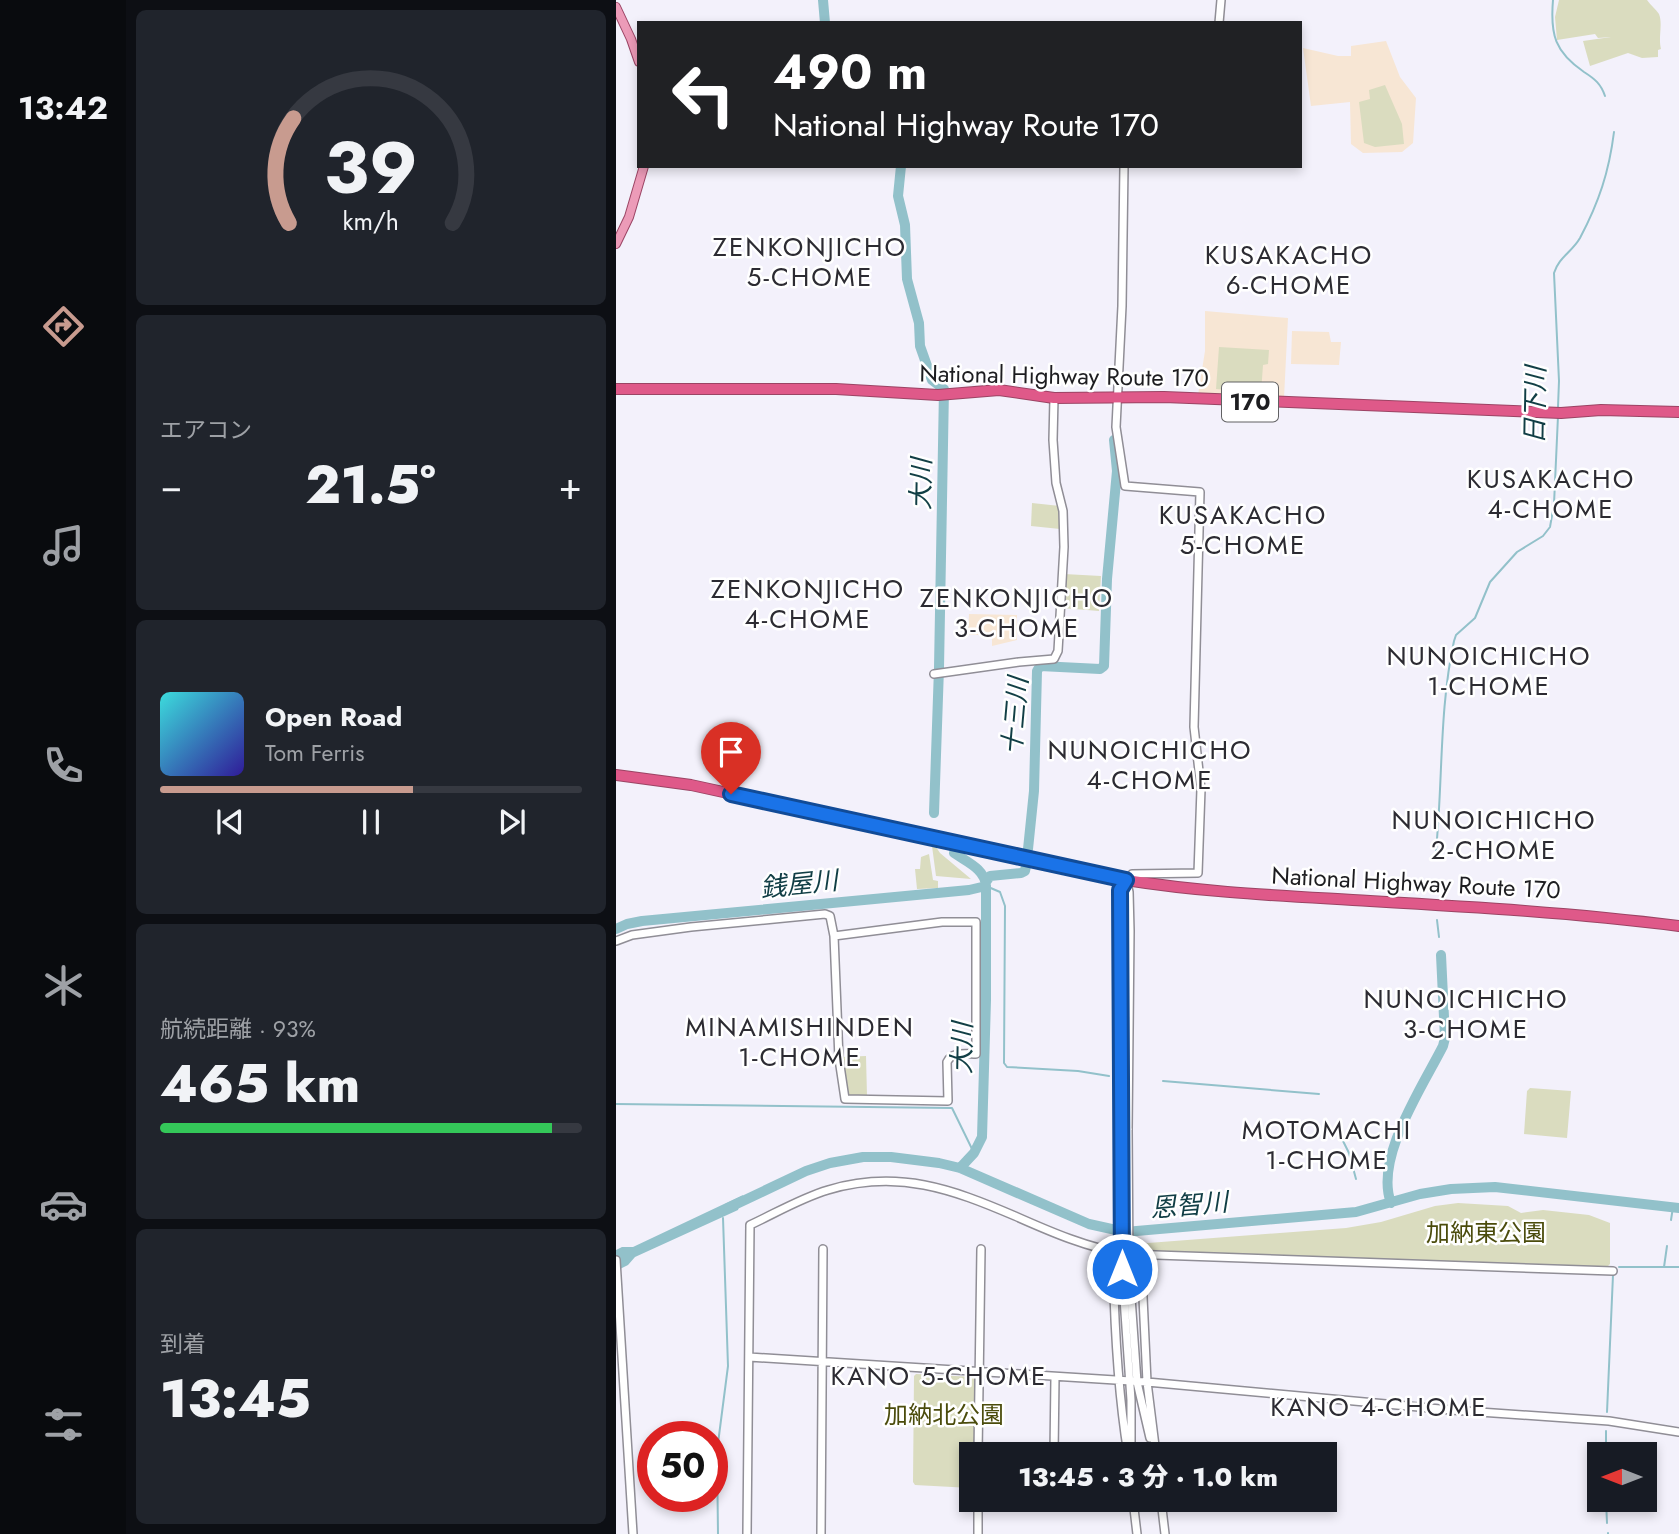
<!DOCTYPE html>
<html lang="ja">
<meta charset="utf-8">
<style>
:root{--surface:#171b24;--page:#20242c;--text:#f1f3f6;--muted:#9ea1a6;--line:#363941;--accent:#c89b8f}
body{margin:0;font-family:Jost,"Noto Sans JP",sans-serif;background:var(--page);color:var(--text);height:100vh;display:flex;flex-direction:column;font-size:26px;white-space:nowrap}
*{box-sizing:border-box;margin:0}
p{font-size:23px;color:var(--muted)}
.icon{flex:none;width:38px;height:38px;fill:none;stroke:currentColor;stroke-width:2;stroke-linecap:round;stroke-linejoin:round}
.map{position:relative;flex:1;overflow:hidden}
.drawer{display:flex;flex-direction:column;gap:10px;padding:10px;background:#0d0f14;width:490px}
.drawer>*{flex:none}
.hud{position:absolute;left:21px;top:21px;width:665px;height:147px;border-radius:0px;box-shadow:0 4px 10px #0003;background:#202124;color:#fff;overflow:hidden}
.needle{width:46px;rotate:270deg}
.controls{position:absolute;left:971px;top:1442px;display:grid;gap:14px}
.controls a{display:grid;place-items:center;width:70px;height:70px;border-radius:0px;background:var(--surface);box-shadow:0 4px 10px #0003;font-size:35px}
.speed{position:absolute;left:21px;top:1421px;display:flex;gap:14px;font-size:35px;font-weight:700;text-align:center}
.speed>*{display:grid;place-content:center;width:91px;height:91px;border-radius:50%;background:var(--surface);box-shadow:0 4px 10px #0003;line-height:1}
.speed .limit{border:10px solid #d22;background:#fff;color:#111}
.pin{position:absolute;display:grid;place-items:center;width:60px;height:60px;color:#fff;margin:-72px -30px;border-radius:50% 50% 50% 0;rotate:-45deg;box-shadow:0 0 7px #0007}
.pin .icon{rotate:45deg}
.me{position:absolute;width:77px;margin:-38px;rotate:0deg;stroke-linejoin:round;filter:drop-shadow(0 0 5px #0008)}
.turn{display:flex;align-items:center;gap:24px;height:147px;padding:0 21px;font-size:32px}
.turn .icon{width:91px;height:91px;stroke-width:2.5}
.turn b{display:block;font-size:49px;line-height:60px}
.big{font-size:52px;font-weight:800;line-height:1.1}
.drawer .widget{flex:1;display:flex;flex-direction:column;justify-content:center;gap:10px;min-width:0;padding:0 24px;border-radius:10px;background:var(--page)}
.drawer .dial{align-items:center;gap:0}
.dial svg{height:182px;overflow:visible;fill:none;stroke:var(--line);stroke-width:7;stroke-linecap:round;text-anchor:middle}
.dial text{fill:var(--text);stroke:none}
.song{display:flex;align-items:center;gap:21px}
.cover{width:84px;height:84px;border-radius:10px;background:linear-gradient(135deg,hsl(180 70% 55%),hsl(250 70% 35%))}
.played{height:7px;border-radius:4px;background:linear-gradient(90deg,var(--accent) 60%,var(--line) 60%)}
.keys{display:flex;justify-content:space-around;direction:ltr}
.heat{display:flex;justify-content:space-between;align-items:center;font-size:38px;direction:ltr}
.charge{height:10px;border-radius:5px;background:linear-gradient(90deg,#34c759 93%,var(--line) 0)}
.trip{position:absolute;left:343px;top:1442px;width:378px;height:70px;border-radius:0px;background:var(--surface);box-shadow:0 4px 10px #0003;font-weight:800;line-height:70px;text-align:center}
main{display:flex;flex:1;min-height:0}
.dock{display:flex;flex-direction:column;width:126px;justify-content:space-around;align-items:center;background:#090b0e;color:var(--muted)}
.dock .icon{width:49px;height:49px}
.dock .selected{color:var(--accent)}
.dock b{font-size:32px;color:var(--text)}
.map>svg:first-child{display:block}
</style>
<main>
<nav class="dock">
<b>13:42</b>
<svg class="icon selected" aria-label="directions" viewBox="0 0 24 24"><path d="M12 3l9 9-9 9-9-9zM9 14v-3h6M13 9l2 2-2 2"/></svg>
<svg class="icon" aria-label="music" viewBox="0 0 24 24"><path d="M9 18V5l10-2v13"/><circle cx="6" cy="18" r="3"/><circle cx="16" cy="16" r="3"/></svg>
<svg class="icon" aria-label="phone" viewBox="0 0 24 24"><path d="M5 4h4l2 5-3 2q2 4 5 5l2-3 5 2v4C11 20 4 13 5 4z"/></svg>
<svg class="icon" aria-label="climate" viewBox="0 0 24 24"><path d="M12 3v18M4 7l16 10M4 17L20 7"/></svg>
<svg class="icon" aria-label="car" viewBox="0 0 24 24"><path d="M5 17H2v-5l4-1 3-4h7l3 4 3 1v5h-3M9 17h6M6 11h13"/><circle cx="7" cy="17" r="2"/><circle cx="17" cy="17" r="2"/></svg>
<svg class="icon" aria-label="filters" viewBox="0 0 24 24"><path d="M4 7h16M4 17h16"/><circle cx="9" cy="7" r="2"/><circle cx="15" cy="17" r="2"/></svg>
</nav>
<section class="drawer">
<div class="widget dial"><svg viewBox="0 0 100 80">
<path d="M14 69A42 42 0 1 1 86 69"/>
<path d="M14 69A42 42 0 0 1 16 23" stroke="#c89b8f"/>
<text x="50" y="56" font-size="32" font-weight="700">39</text>
<text x="50" y="72" font-size="11">km/h</text>
</svg></div>
<div class="widget"><p>エアコン</p>
<div class="heat"><a>−</a><b class="big">21.5°</b><a>+</a></div>
</div>
<div class="widget">
<div class="song"><i class="cover"></i><div><b>Open Road</b><p>Tom Ferris</p></div></div>
<div class="played"></div>
<div class="keys"><svg class="icon" aria-label="previous" viewBox="0 0 24 24"><path d="M18 5L8 12l10 7zM5 5v14"/></svg><svg class="icon" aria-label="pause" viewBox="0 0 24 24"><path d="M8 5v14M16 5v14"/></svg><svg class="icon" aria-label="next" viewBox="0 0 24 24"><path d="M6 5l10 7-10 7zM19 5v14"/></svg></div>
</div>
<div class="widget"><p>航続距離 · 93%</p><b class="big">465 km</b><div class="charge"></div></div>
<div class="widget"><p>到着</p><b class="big">13:45</b></div>
</section>
<div class="map">
<svg width="1063" height="1534" viewBox="0 0 1063 1534">
<rect width="100%" height="100%" fill="#f3f1fb"/>
<path fill="#f7e6d4" d="M770,41l14,36 16,21 -3,45 -11,9 -39,1 -12,-9 -1,-42 -39,4 -8,-58 35,8h13v-10z
M589,311l83,7 -4,80 -86,-3 7,-44z
M676,331l37,1 2,10h10l-2,23 -48,-1z
M353,614l48,1v25l-25,6v-11h-24z"/>
<path fill="#dadcbf" d="M943,0h88c3,5 9,9 12,14 4,10 -1,24 2,35l-3,1v7l-16,1 -14,-5 -38,13 -7,-25 28,-4 -13,1 -3,-4 -38,6 -2,-23z
M769,85l17,39 2,20 -29,3 -11,-4 -5,-41 11,-3 -1,-9z
M603,347l50,3 -1,14 -5,1 -2,28 -45,-4z
M416,503l28,3v23l-29,-3z
M448,574l37,2 -2,35 -37,-3z
M316,846l4,1 4,6 31,26 -35,-3z
M313,854l4,26 5,1v7l-21,1 -2,-20h5l1,-12z
M250,1056l1,40 -17,1 -3,-3 -6,-37z
M914,1088l41,3 -4,47 -43,-4 3,-43z
M842,1203l50,3 13,7 22,-3 46,5 21,8v41l-3,3 -473,-17 1,-6 211,-16 35,-6 54,-16z
M300,1374l59,3v77h-4v34l-56,-3 -2,-3 1,-106z"/>
<path fill="#92c1ca" d="M127,1195l-5,15 -103,47 -7,8 -12,6v-21l6,-3h11z"/>
<g fill="none" stroke-linecap="round" stroke-linejoin="round">
<path stroke="#92c1ca" stroke-width="2" d="M937,0c-3,35 2,52 31,72 11,7 17,12 21,24
M942,407l1,-26 -5,-108c5,-16 18,-21 26,-35 19,-36 29,-66 34,-106
M820,850c7,-70 3,-140 18,-209l2,-6 19,-17 15,-36 27,-30 26,-16 7,-9 4,-23 4,-88
M370,886l14,6 5,14 -1,157 3,4 71,4 31,5
M821,920l2,17
M547,1081l156,13
M0,1104l336,4 22,45
M722,1131l11,22 7,26
M1055,1220l2,-13
M1003,1267h60
M1048,1267l3,-21
M991,1412l6,-137
M990,1454v-23
M990,1500l1,23
M992,1533v1
M102,1534l-1,-83 11,-85 -5,-148"/>
<path stroke="#92c1ca" stroke-width="10" d="M207,0l2,23
M285,166l-3,30 7,29 2,54 12,44 1,23 12,34 12,9 -5,279 -5,145
M412,849l6,-58 3,-120 3,-5 60,3 4,-3 3,-87 10,-108 -3,-31
M338,853c13,9 31,16 32,33v114l-4,137 -8,16 -14,15
M370,882l4,-6 31,-3 4,-2 1,-5
M0,929l11,-5 15,-3 327,-31 17,-4
M775,1203c-17,-45 32,-117 52,-157l2,-8 -4,-83
M112,1208l78,-37 24,-8 33,-6h28l48,6 21,5 129,56 36,8 231,-20 64,-18 31,-5 44,-2 184,21"/>
<defs>
<path id="secondary" d="M603,23l2,-23
M318,674l85,-12 35,-3 4,-8 6,-104 -1,-36 -7,-28 -3,-43 1,-42
M510,880l3,12 1,39 -2,199
M0,941l16,-6 59,-8 134,-13 5,2 4,20 5,123 6,40 103,2 -1,-39c5,-11 19,-8 29,-8v-132h-34l-108,14
M506,1130l-2,-240 12,-16 66,-1 3,-84 -7,-62 6,-235 -75,-6 -9,-59 6,-121 2,-140
M497,1252c1,68 4,135 15,202
M525,1255l6,127 9,72
M0,1260l17,274
M506,1269l9,131v50
M513,1269l8,113 13,56
M133,1357l398,25 304,28 158,11 70,11
M362,1454l3,-205
M438,1454l1,-77
M362,1500v34
M517,1500l4,34
M545,1500l4,34
M131,1534l3,-309c26,-12 51,-27 78,-35 70,-21 124,-1 187,26 36,16 73,32 112,38l486,17
M205,1534l2,-285"/>
<path id="primary" d="M0,7l15,32 8,23
M0,244l13,-27 15,-51"/>
<path id="highway" d="M0,389h220l102,6 61,-5 55,8 110,-1 397,16 40,-3 78,2
M0,775l75,10 435,95c81,13 163,16 244,21 104,6 206,12 309,25"/>
</defs>
<use href="#secondary" stroke="#908e96" stroke-width="10"/>
<use href="#primary" stroke="#9b4464" stroke-width="10"/>
<use href="#highway" stroke="#9b4464" stroke-width="12"/>
<use href="#secondary" stroke="#fff" stroke-width="7"/>
<use href="#primary" stroke="#ec9bb8" stroke-width="8"/>
<use href="#highway" stroke="#df5989" stroke-width="10"/>
<defs>
<path id="secondary-bridge" d="M506,1130v139
M512,1130l1,139"/>
</defs>
<use href="#secondary-bridge" stroke="#908e96" stroke-width="10" stroke-linecap="butt"/>
<use href="#secondary-bridge" stroke="#fff" stroke-width="7"/>
</g>
<g fill="none" stroke-linecap="round" stroke-linejoin="round">
<defs>
<path id="route" d="M115,794l395,86 -6,10 2,379"/>
</defs>
<use href="#route" stroke="#114b97" stroke-width="18"/>
<use href="#route" stroke="#1a73e8" stroke-width="12"/>
</g>
<g text-anchor="middle" stroke-width="5" stroke-linejoin="round" paint-order="stroke">
<rect fill="#fff" stroke="#616163" stroke-width="2" x="606" y="382.5" width="56" height="39" rx="5"/>
<g font-size="23" font-weight="bold" fill="#1d1d20">
<text x="634" y="410">170</text>
</g>
<g font-size="24" fill="#1d1d20" stroke="#fff">
<text transform="translate(448 376) rotate(1)" y="8">National Highway Route 170</text>
<text transform="translate(800 883) rotate(3)" y="8">National Highway Route 170</text>
</g>
<g font-size="24" fill="#4b4c0c" stroke="#fff">
<text x="870" y="1241">加納東公園</text>
<text x="328" y="1423">加納北公園</text>
</g>
<g font-size="26" letter-spacing="2" fill="#2c2b32" stroke="#fff">
<text x="194" y="256">ZENKONJICHO<tspan x="194" dy="30">5-CHOME</tspan></text>
<text x="673" y="264">KUSAKACHO<tspan x="673" dy="30">6-CHOME</tspan></text>
<text x="935" y="488">KUSAKACHO<tspan x="935" dy="30">4-CHOME</tspan></text>
<text x="627" y="524">KUSAKACHO<tspan x="627" dy="30">5-CHOME</tspan></text>
<text x="192" y="598">ZENKONJICHO<tspan x="192" dy="30">4-CHOME</tspan></text>
<text x="401" y="607">ZENKONJICHO<tspan x="401" dy="30">3-CHOME</tspan></text>
<text x="873" y="665">NUNOICHICHO<tspan x="873" dy="30">1-CHOME</tspan></text>
<text x="534" y="759">NUNOICHICHO<tspan x="534" dy="30">4-CHOME</tspan></text>
<text x="878" y="829">NUNOICHICHO<tspan x="878" dy="30">2-CHOME</tspan></text>
<text x="850" y="1008">NUNOICHICHO<tspan x="850" dy="30">3-CHOME</tspan></text>
<text x="184" y="1036">MINAMISHINDEN<tspan x="184" dy="30">1-CHOME</tspan></text>
<text x="711" y="1139">MOTOMACHI<tspan x="711" dy="30">1-CHOME</tspan></text>
<text x="323" y="1385">KANO 5-CHOME</text>
<text x="763" y="1416">KANO 4-CHOME</text>
</g>
<g font-size="26" font-style="italic" fill="#113e45" stroke="#fff">
<text transform="translate(919 405) rotate(-89)" y="9">日下川</text>
<text transform="translate(305 484) rotate(-89)" y="9">大川</text>
<text transform="translate(399 716) rotate(-85)" y="9">十三川</text>
<text transform="translate(183 884) rotate(-6)" y="9">銭屋川</text>
<text transform="translate(346 1048) rotate(-89)" y="9">大川</text>
<text transform="translate(573 1205) rotate(-5)" y="9">恩智川</text>
</g>
</g>
</svg>
<div class="controls">
<a><svg class="needle" viewBox="-14 -14 28 28"><path d="M0-13l5 13h-10z" fill="#e53935"/><path d="M0 13l5-13h-10z" fill="#9ea1a6"/></svg></a>
</div>
<div class="speed"><div class="limit">50</div></div>
<div class="pin" style="left:115px;top:794px;background:#d93025"><svg class="icon" aria-label="arrive" viewBox="0 0 24 24"><path d="M6 21V4h12l-3 4 3 4H6"/></svg></div>
<svg class="me" style="left:506px;top:1269px" viewBox="-20 -20 40 40"><circle r="17" fill="#1a73e8" stroke="#fff" stroke-width="3"/><path d="M0-11L8 9 0 5-8 9z" fill="#fff"/></svg>
<div class="trip">13:45 · 3 分 · 1.0 km</div>
<div class="hud">
<div class="turn"><svg class="icon" aria-label="left" viewBox="0 0 24 24"><path d="M17 20v-9H6M10 6l-5 5 5 5"/></svg><div><b>490 m</b>National Highway Route 170</div></div>
</div>
</div>
</main>
